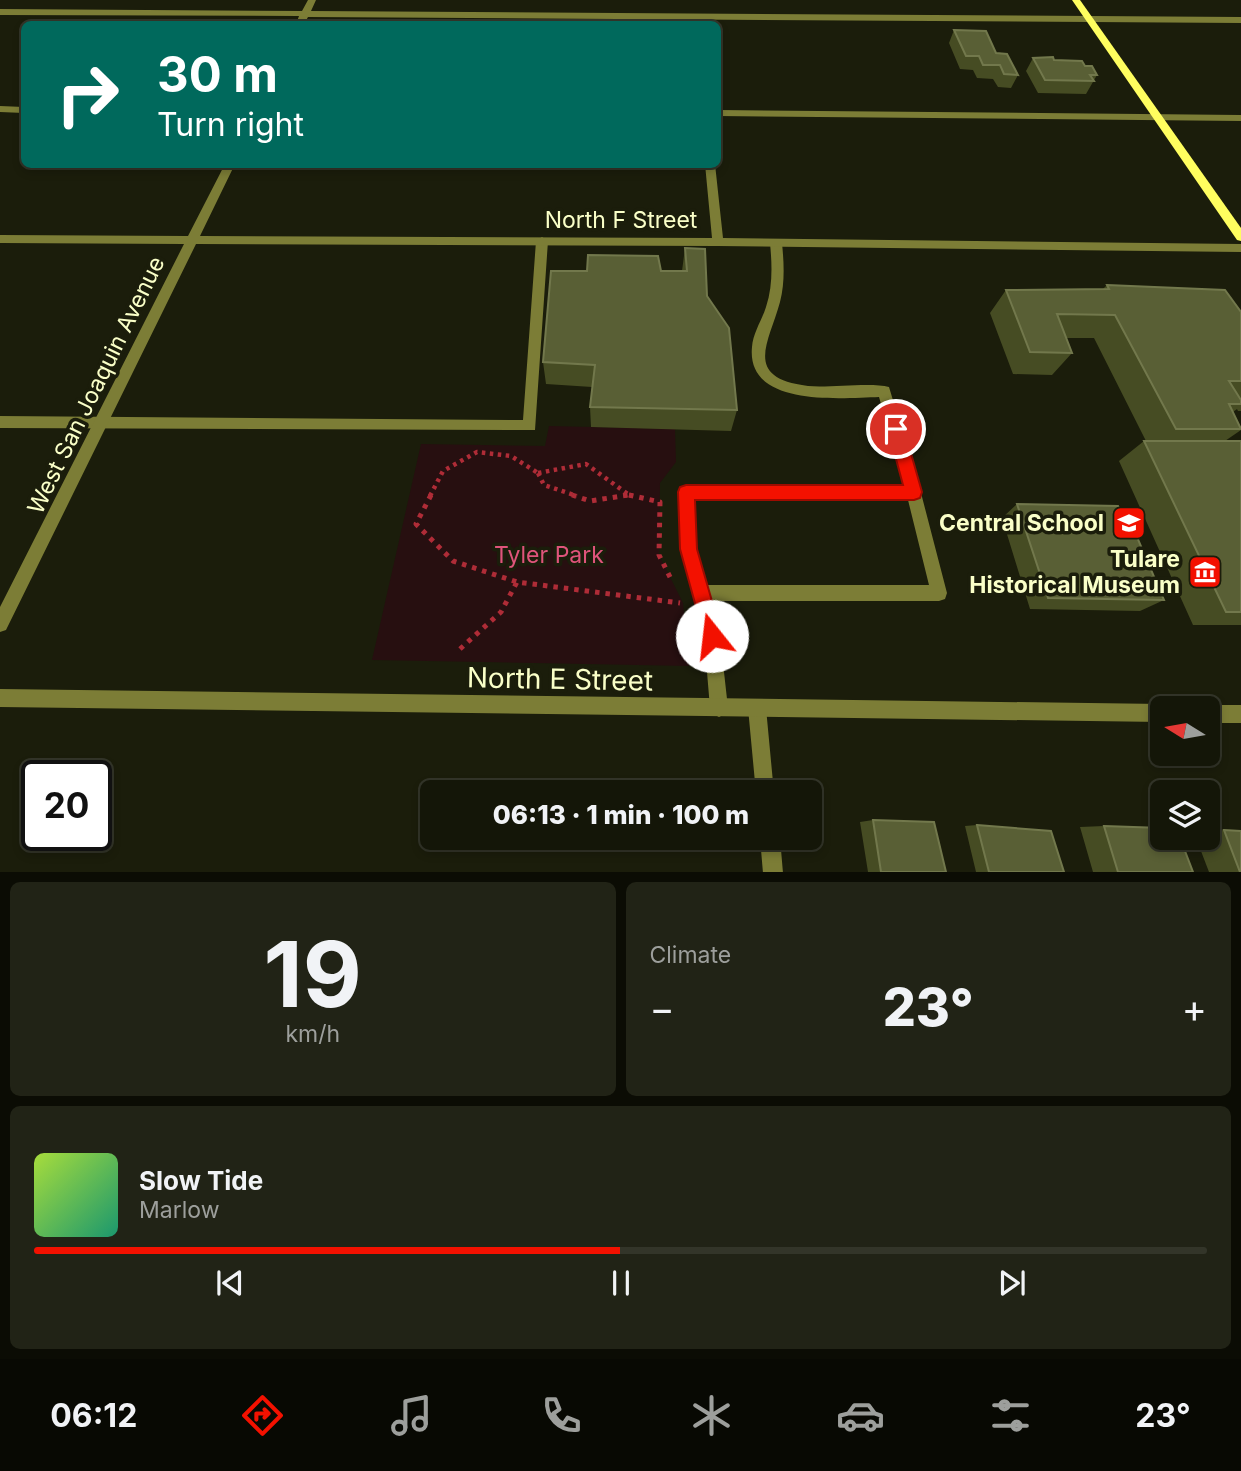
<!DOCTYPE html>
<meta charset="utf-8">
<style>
:root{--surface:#141608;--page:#212316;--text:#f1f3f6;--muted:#9d9f9c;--line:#333529;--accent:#f31100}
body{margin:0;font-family:Inter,sans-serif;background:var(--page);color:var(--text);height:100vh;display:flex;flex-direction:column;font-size:26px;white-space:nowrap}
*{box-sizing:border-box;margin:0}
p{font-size:23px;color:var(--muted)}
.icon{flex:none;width:38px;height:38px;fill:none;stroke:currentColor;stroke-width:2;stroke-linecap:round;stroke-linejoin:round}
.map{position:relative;height:872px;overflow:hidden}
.sheet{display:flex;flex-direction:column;gap:10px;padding:10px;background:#0b0c04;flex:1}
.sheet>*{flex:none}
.guide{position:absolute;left:21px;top:21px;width:700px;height:147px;border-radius:10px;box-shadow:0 4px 10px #0003,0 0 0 2px var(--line);background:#00695c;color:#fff;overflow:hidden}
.needle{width:46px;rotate:281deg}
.fabs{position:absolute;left:1150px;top:696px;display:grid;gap:14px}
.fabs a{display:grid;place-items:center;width:70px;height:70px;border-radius:10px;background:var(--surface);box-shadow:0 4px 10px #0003,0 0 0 2px var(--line);font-size:35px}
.speed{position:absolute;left:21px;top:760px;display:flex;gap:14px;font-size:35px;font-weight:700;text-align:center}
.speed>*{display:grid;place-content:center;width:91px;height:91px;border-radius:50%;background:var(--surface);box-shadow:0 4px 10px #0003,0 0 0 2px var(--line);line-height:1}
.speed .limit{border:4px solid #111;border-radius:10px;background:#fff;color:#111}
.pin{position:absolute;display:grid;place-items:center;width:60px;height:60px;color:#fff;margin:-30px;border:4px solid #fff;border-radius:50%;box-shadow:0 2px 7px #0007}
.me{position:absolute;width:77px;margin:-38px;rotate:344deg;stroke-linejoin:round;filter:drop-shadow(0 0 5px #0008)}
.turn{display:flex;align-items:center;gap:24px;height:147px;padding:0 21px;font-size:32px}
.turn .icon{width:91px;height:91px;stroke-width:2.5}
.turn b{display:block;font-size:49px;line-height:60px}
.big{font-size:52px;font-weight:800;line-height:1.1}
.sheet .card{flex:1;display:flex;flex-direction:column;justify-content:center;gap:10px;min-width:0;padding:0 24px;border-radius:10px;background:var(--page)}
.sheet .dial{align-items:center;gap:0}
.dial b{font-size:91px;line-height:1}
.song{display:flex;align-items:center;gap:21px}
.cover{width:84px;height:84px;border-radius:10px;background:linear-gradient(135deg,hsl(80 70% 55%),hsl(160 70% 35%))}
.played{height:7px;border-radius:4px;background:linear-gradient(90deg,var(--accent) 50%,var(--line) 50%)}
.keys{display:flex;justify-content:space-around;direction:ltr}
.heat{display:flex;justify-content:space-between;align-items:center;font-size:38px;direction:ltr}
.sheet .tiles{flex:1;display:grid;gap:10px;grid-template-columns:1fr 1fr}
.card:last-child{grid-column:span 2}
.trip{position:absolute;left:420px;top:780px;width:402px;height:70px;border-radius:10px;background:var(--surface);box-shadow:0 4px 10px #0003,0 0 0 2px var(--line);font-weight:800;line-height:70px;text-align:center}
.tabs{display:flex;height:112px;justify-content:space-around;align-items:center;background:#080903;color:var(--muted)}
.tabs .icon{width:49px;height:49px}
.tabs .current{color:var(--accent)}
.tabs b{font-size:32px;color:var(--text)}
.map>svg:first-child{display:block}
</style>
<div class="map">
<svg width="1241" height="873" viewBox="0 0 1241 873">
<rect width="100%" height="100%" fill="#1b1d0b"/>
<path fill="#270f10" d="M549,426l126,3 1,33 -16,21 -1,72 24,48 6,63 -317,-6 49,-216 124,2z"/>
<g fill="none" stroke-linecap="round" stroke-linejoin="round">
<path stroke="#af2c37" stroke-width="4.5" stroke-dasharray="3.5 4.5" stroke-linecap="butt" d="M538,473l6,12 33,11
M538,473l48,-9 43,31 -9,1
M629,495l6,1
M430,496l13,-25 34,-19 34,4 27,17"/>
<path stroke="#af2c37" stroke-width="5" stroke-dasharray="4.5 6" stroke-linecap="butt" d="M431,495l-15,29 37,37 64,21 163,21
M572,495l18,6 38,-6
M629,495l31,7 -1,53 12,24
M460,649l41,-37 16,-30"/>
<path fill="#7c7d36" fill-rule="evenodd" d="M0,106l24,1v6l-24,-1z
M718,110l523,5v6l-523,-5z
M542,237l6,4 -13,189 -535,-2v-12l523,4 13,-179z
M776,239l6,4c2,20 3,40 -2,59 -11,41 -38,76 28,84 22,2 63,-4 81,1l32,106 26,100 -2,6 -6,2h-229l10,35 8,72 -3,6 -6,3 -6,-3 -3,-6 -6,-72 -24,-87 -1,-57 2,-5 5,-2 219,1 -26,-89c-38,1 -133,11 -127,-50 1,-14 10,-27 14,-40 7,-21 6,-43 4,-64zM694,499l214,1 21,85h-223l-10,-36z"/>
<path fill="#7c7d36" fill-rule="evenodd" d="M308,0h8l-5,11 930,6v6l-933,-6 -4,7h-8l3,-8 -299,-1v-6l302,2z
M225,164h10l-35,72 512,2 -7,-74h10l8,74 518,6v8l-523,-6 -522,-2 -190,386 -6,2v-25l184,-363 -184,-1v-8l188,1z
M757,699l6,3 3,6 8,85h-18l-8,-85 3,-6z
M760,838h20l3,35h-20z"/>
<path fill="#7c7d36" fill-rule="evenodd" d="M0,689l1162,15 7,5h-7v13l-1162,-15z
M1208,705h33v18h-33v-14h-7z"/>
<path fill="#fffe5f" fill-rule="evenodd" d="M1072,0h8l161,228v13l-4,-1z"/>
</g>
<path fill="#464c23" d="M954,30l42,23 22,22 -7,13 -13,-1 -5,-8 -16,-1 -4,-8 -13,-1 -11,-26z
M1033,58l21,2 31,6 12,9 -11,19 -48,-1 -12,-22z
M685,248l22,48 30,114 -6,21 -140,-4 -1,-20 2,-20 -46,-3 -3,-22 44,-91h95z
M1107,285l134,27v99h-3l-1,-2 -4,3 8,15v3l-16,11h16v184h-48l-74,-164 25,-20h2l-52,-103h-28l6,15 -20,22 -39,-1 -23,-61 16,-23 97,-1z
M1017,504l111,26 36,70 -24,11 -110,-2 -28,-91z
M873,820l73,52h-78l-8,-50z
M977,825l87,47h-88l-11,-46z
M1104,826l89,46h-100l-13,-45z
M1224,830l17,42h-32l-13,-34h12v-7z"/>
<path fill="#595f35" stroke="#72784c" stroke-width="2" d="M954,30l32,1 10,22 11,1 11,21 -14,-1 -4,-9h-17l-4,-9h-13z
M1053,57l1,3 28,1 3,5h7l5,9h-7l4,6 -49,-1 -12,-22z
M685,248l20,1 2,47 22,32 8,82 -147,-3 5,-42 -52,-3 8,-91h36l1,-16 70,1 3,15h26z
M1107,285l118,5 16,22v69h-12l12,19v4h-12l12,25h-65l-61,-114 -58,-1 15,39 -42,-1 -24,-62 103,-1z
M1144,441h97v171h-15z
M1017,504l101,2 10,24h6l30,70 -116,-2z
M873,820l61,2 12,50h-65z
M977,825l74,6 13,41h-75z
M1104,826l58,2v10h18l13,34h-75z
M1224,830l17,1v41h-1z"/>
<path fill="#f31100" stroke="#9e0b00" stroke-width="2" d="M896,423l5,2 3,4 18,63 -2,6 -6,2h-219l2,49 25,87 -3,7 -7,3 -6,-3 -26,-94 -2,-57 2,-5 6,-2h217l-15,-56 2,-4z"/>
<defs>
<symbol id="school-square" viewBox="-11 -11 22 22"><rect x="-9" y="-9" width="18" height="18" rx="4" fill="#f31100" stroke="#1b1d0b"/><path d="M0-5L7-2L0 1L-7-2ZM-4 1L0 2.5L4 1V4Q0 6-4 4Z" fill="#fff"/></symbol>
<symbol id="museum-square" viewBox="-11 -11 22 22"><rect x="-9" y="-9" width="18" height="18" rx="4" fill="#f31100" stroke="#1b1d0b"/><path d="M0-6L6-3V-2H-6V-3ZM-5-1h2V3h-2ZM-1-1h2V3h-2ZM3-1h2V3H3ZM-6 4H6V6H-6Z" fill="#fff"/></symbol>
</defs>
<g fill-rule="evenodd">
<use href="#school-square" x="1110" y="504" width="38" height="38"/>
<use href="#museum-square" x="1186" y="553" width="38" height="38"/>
</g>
<g text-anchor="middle" stroke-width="7" stroke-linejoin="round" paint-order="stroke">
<g font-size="23" fill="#faffc8" stroke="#1b1d0b">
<text x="621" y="228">North F Street</text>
<text transform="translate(96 385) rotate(-64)" y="8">West San Joaquin Avenue</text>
</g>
<g font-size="23" font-weight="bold" fill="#faffc8" stroke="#1b1d0b" text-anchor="end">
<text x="1104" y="531">Central School</text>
<text x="1180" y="567">Tulare<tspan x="1180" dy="26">Historical Museum</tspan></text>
</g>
<g font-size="23" fill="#df547b" stroke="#1b1d0b">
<text x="549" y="563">Tyler Park</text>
</g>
<g font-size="28" fill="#faffc8" stroke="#1b1d0b">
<text transform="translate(560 679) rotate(1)" y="10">North E Street</text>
</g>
</g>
</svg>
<div class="fabs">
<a><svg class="needle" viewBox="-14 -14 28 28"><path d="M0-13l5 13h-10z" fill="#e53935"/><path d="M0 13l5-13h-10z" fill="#9d9f9c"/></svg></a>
<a><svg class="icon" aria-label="layers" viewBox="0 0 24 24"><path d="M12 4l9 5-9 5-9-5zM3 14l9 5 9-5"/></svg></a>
</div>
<div class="speed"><div class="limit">20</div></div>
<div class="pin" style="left:896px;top:429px;background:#d93025"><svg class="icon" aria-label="arrive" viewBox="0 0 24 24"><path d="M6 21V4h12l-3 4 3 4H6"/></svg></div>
<svg class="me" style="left:712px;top:636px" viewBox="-20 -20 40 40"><circle r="19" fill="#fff"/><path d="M0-13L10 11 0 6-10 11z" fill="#f31100"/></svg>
<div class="trip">06:13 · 1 min · 100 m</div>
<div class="guide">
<div class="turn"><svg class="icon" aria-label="right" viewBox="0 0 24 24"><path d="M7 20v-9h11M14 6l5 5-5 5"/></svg><div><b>30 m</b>Turn right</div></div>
</div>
</div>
<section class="sheet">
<div class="tiles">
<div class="card dial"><b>19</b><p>km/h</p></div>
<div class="card"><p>Climate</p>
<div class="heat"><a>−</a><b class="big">23°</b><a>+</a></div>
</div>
<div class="card">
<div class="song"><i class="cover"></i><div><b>Slow Tide</b><p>Marlow</p></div></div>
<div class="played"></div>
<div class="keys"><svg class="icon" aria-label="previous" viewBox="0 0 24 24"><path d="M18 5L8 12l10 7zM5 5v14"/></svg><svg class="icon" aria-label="pause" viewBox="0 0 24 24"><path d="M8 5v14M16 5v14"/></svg><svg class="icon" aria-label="next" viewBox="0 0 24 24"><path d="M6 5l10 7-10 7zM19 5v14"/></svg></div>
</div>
</div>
</section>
<nav class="tabs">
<b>06:12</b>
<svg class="icon current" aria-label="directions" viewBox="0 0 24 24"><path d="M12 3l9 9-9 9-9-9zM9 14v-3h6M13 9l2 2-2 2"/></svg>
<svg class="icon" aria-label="music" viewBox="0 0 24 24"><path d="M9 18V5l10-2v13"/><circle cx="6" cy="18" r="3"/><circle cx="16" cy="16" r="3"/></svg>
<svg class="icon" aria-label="phone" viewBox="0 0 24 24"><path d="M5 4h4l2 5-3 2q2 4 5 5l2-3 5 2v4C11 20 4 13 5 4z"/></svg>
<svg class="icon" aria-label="climate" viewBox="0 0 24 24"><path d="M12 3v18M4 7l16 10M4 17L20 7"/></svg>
<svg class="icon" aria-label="car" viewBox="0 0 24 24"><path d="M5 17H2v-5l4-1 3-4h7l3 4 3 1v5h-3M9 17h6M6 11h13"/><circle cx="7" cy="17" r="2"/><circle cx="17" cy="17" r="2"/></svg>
<svg class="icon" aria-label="filters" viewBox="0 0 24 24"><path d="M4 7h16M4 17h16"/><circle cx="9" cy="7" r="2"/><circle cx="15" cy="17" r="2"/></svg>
<b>23°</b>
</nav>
